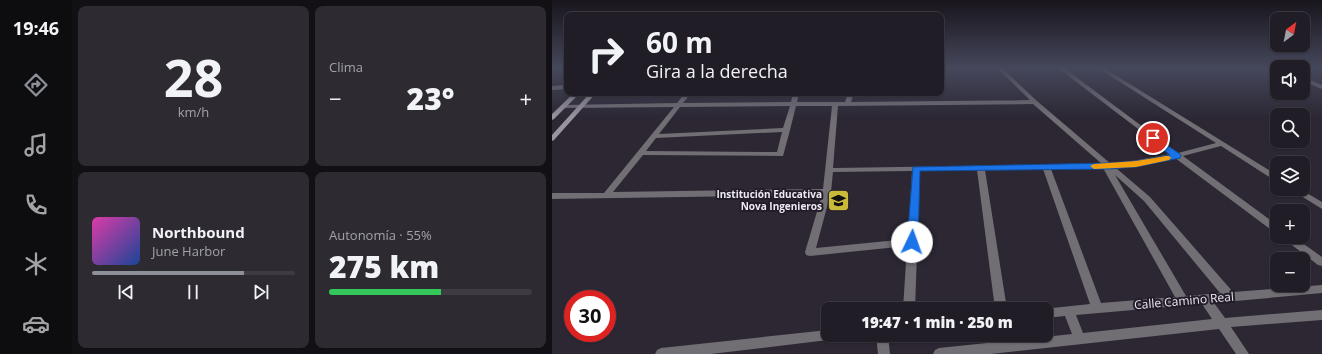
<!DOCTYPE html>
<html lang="es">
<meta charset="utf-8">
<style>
:root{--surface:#211d26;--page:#2d2a32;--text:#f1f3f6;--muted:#a2a2a7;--line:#3e3b43;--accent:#8c9099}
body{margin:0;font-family:"Open Sans",sans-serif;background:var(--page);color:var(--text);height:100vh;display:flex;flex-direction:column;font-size:15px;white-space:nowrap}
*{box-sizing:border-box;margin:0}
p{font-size:13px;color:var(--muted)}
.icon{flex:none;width:22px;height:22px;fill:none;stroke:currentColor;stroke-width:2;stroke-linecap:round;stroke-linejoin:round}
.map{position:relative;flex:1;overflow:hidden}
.side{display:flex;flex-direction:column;gap:6px;padding:6px;background:#121015;width:480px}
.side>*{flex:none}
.top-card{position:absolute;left:12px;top:12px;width:380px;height:84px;border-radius:8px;box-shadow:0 1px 3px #0004,0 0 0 1px var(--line);background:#211d26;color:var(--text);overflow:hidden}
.needle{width:26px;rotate:32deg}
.controls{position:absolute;left:718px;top:12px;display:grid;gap:8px}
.controls a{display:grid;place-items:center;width:40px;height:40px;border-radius:8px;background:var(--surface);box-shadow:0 1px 3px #0004,0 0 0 1px var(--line);font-size:20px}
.speed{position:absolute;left:12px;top:290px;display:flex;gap:8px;font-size:20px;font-weight:700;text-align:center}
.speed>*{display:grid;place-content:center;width:52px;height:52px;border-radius:50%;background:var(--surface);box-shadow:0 1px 3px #0004,0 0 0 1px var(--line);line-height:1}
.speed .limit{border:6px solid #d22;background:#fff;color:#111}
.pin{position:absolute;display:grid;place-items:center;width:34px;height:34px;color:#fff;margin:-17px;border:2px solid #fff;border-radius:50%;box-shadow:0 1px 4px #0007}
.me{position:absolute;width:44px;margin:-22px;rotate:3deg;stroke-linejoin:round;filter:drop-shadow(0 0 3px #0008)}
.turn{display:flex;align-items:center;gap:14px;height:84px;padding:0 16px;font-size:18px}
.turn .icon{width:52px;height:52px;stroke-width:2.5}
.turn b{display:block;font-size:28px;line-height:34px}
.big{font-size:30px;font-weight:800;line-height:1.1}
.side .widget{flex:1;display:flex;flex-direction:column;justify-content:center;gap:6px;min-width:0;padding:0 14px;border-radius:8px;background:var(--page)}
.side .dial{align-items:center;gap:0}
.dial b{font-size:52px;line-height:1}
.song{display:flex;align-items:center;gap:12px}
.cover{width:48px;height:48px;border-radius:6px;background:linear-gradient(135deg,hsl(320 70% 55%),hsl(220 70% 35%))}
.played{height:4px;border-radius:2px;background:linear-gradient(90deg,var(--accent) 75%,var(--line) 75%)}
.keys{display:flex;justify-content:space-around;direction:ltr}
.heat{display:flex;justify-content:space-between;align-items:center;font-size:22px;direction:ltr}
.charge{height:6px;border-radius:3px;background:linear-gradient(90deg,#34c759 55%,var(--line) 0)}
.side .tiles{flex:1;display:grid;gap:6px;grid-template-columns:repeat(2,1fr)}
.trip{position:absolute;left:269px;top:302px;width:232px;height:40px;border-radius:8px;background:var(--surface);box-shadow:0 1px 3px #0004,0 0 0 1px var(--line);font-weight:800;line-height:40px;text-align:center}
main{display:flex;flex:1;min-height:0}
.tab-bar{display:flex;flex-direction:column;width:72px;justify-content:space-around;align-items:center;background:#0d0c0f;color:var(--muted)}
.tab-bar .icon{width:28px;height:28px}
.tab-bar .active{color:var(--accent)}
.tab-bar b{font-size:18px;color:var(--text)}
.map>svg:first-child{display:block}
</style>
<main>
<nav class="tab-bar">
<b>19:46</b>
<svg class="icon active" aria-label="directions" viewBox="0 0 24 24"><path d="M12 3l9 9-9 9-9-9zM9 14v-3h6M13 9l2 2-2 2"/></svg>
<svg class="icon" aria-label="music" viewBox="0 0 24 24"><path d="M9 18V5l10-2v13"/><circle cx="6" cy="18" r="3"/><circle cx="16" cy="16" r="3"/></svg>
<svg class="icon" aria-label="phone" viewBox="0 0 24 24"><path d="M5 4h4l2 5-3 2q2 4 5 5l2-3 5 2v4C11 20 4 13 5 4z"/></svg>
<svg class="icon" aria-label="climate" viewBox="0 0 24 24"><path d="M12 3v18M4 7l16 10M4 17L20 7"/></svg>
<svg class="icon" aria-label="car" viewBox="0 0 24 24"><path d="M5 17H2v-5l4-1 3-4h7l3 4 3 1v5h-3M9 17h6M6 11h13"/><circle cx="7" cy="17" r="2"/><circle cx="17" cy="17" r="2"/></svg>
</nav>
<section class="side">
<div class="tiles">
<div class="widget dial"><b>28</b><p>km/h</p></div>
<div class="widget"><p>Clima</p>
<div class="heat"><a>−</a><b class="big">23°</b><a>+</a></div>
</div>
<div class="widget">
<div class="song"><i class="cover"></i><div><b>Northbound</b><p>June Harbor</p></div></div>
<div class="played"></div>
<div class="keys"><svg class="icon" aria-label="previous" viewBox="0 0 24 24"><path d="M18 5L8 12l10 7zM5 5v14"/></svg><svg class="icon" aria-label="pause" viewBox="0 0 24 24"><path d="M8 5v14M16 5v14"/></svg><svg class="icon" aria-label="next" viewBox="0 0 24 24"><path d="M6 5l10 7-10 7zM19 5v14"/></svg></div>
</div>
<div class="widget"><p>Autonomía · 55%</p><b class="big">275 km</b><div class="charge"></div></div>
</div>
</section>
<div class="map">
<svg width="770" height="354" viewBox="0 0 770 354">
<rect width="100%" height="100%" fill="#2c2733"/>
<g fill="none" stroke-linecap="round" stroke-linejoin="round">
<path fill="#716e74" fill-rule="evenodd" d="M445,68h5l35,33 74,63 27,-4 33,-6 -113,-86h6l114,85 38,-10 -118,-75h6l173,107v5h-3l-53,-34 -38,10 94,69v8l-3,-1 -99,-74 -59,10 34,29 83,95 89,-7v8l-108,10 11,15 97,-8v10l-91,7 18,27h-13l-17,-25 -228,25h-58l2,-4 4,-2 133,-14 -7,-18 -19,2v-9h-3l47,-5 -47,-135 -58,1 22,139h-12l-18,-139 -57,1 -5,138h-12l4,-63 -97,10 -4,-1 -1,-3 17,-57 -270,4v-6h52l70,-86 -110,1 -2,-1v-2l115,-2 8,-10h6l-8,10 108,-1 2,-9h6l-2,9h48l3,-9h6l-3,9 179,-2zM481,104l69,60 -269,4 5,-62zM238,106l-7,22 -124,6 21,-27zM244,106h36l-9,83 -210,3 30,-37 140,1 7,-26zM230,132l-5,20 -131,-1 10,-13zM551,168l72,129 -74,6 -50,-134zM360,171l-4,68 -92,9 15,-56 2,-20zM563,175l29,26 76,92 -34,3zM650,304l10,15 -129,14 -7,-18z
M722,68h3v3z
M751,77l19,8v4l-19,-8z
M15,85v4l-15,1v-4z
M738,189h10l22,13v7z
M730,237h12l28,20v9l-4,-1 -34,-26z
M276,330v5h6l-2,4 -4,1 -117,14h-56l2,-4 4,-2z
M324,335h12l2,19h-12z"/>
<path fill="#99949e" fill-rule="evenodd" d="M22,93h6l-26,26 -2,1v-6z
M38,93h6l-42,47 -2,1v-6z"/>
</g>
<linearGradient id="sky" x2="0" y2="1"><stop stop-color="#18151c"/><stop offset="0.58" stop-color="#45475b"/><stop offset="1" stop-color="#45475b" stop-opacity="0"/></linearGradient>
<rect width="770" height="118" fill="url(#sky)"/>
<path fill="#1a73e8" stroke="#114b97" d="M601,136l27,18 1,2 -1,2 -44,9 -27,2 -189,2 -2,71 -2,3h-8l-1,-3 6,-75 196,-4 27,-2 34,-6 -19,-15v-3z"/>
<path fill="#f59e0b" d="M614,156h3l2,2 -2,2 -33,7 -42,2 -4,-3 4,-2 42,-3z"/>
<defs>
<symbol id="school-square" viewBox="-11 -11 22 22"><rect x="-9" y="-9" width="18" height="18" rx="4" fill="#caba39" stroke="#231d29"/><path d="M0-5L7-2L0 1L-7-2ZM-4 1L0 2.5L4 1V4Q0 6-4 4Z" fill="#111"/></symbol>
</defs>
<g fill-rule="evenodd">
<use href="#school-square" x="274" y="188" width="25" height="25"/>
</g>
<g text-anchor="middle" stroke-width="4" stroke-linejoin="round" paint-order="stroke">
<g font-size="10" font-weight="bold" fill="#ede9f1" stroke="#231d29" text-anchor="end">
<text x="270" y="198">Institución Educativa<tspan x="270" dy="12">Nova Ingenieros</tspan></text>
</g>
<g font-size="12" fill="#ede9f1" stroke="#231d29">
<text transform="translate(632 301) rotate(-5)" y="4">Calle Camino Real</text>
</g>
</g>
</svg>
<div class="controls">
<a><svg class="needle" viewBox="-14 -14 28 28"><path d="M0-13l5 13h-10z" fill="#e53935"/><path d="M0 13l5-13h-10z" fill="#a2a2a7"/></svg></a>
<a><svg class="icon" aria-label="sound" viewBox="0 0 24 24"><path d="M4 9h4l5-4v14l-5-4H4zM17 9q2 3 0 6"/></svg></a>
<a><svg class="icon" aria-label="search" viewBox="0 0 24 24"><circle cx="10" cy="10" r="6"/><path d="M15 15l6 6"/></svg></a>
<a><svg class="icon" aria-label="layers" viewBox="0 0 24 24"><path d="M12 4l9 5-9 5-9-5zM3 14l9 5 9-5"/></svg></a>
<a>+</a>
<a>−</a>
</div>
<div class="speed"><div class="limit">30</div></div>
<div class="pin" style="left:601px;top:138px;background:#d93025"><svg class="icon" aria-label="arrive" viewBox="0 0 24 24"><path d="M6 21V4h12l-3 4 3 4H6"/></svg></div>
<svg class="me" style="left:360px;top:242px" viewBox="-20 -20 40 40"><circle r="19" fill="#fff"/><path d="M0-13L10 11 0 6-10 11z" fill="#1a73e8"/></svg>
<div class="trip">19:47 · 1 min · 250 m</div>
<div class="top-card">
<div class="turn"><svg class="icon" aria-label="right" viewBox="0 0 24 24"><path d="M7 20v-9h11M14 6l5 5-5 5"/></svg><div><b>60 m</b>Gira a la derecha</div></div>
</div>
</div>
</main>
